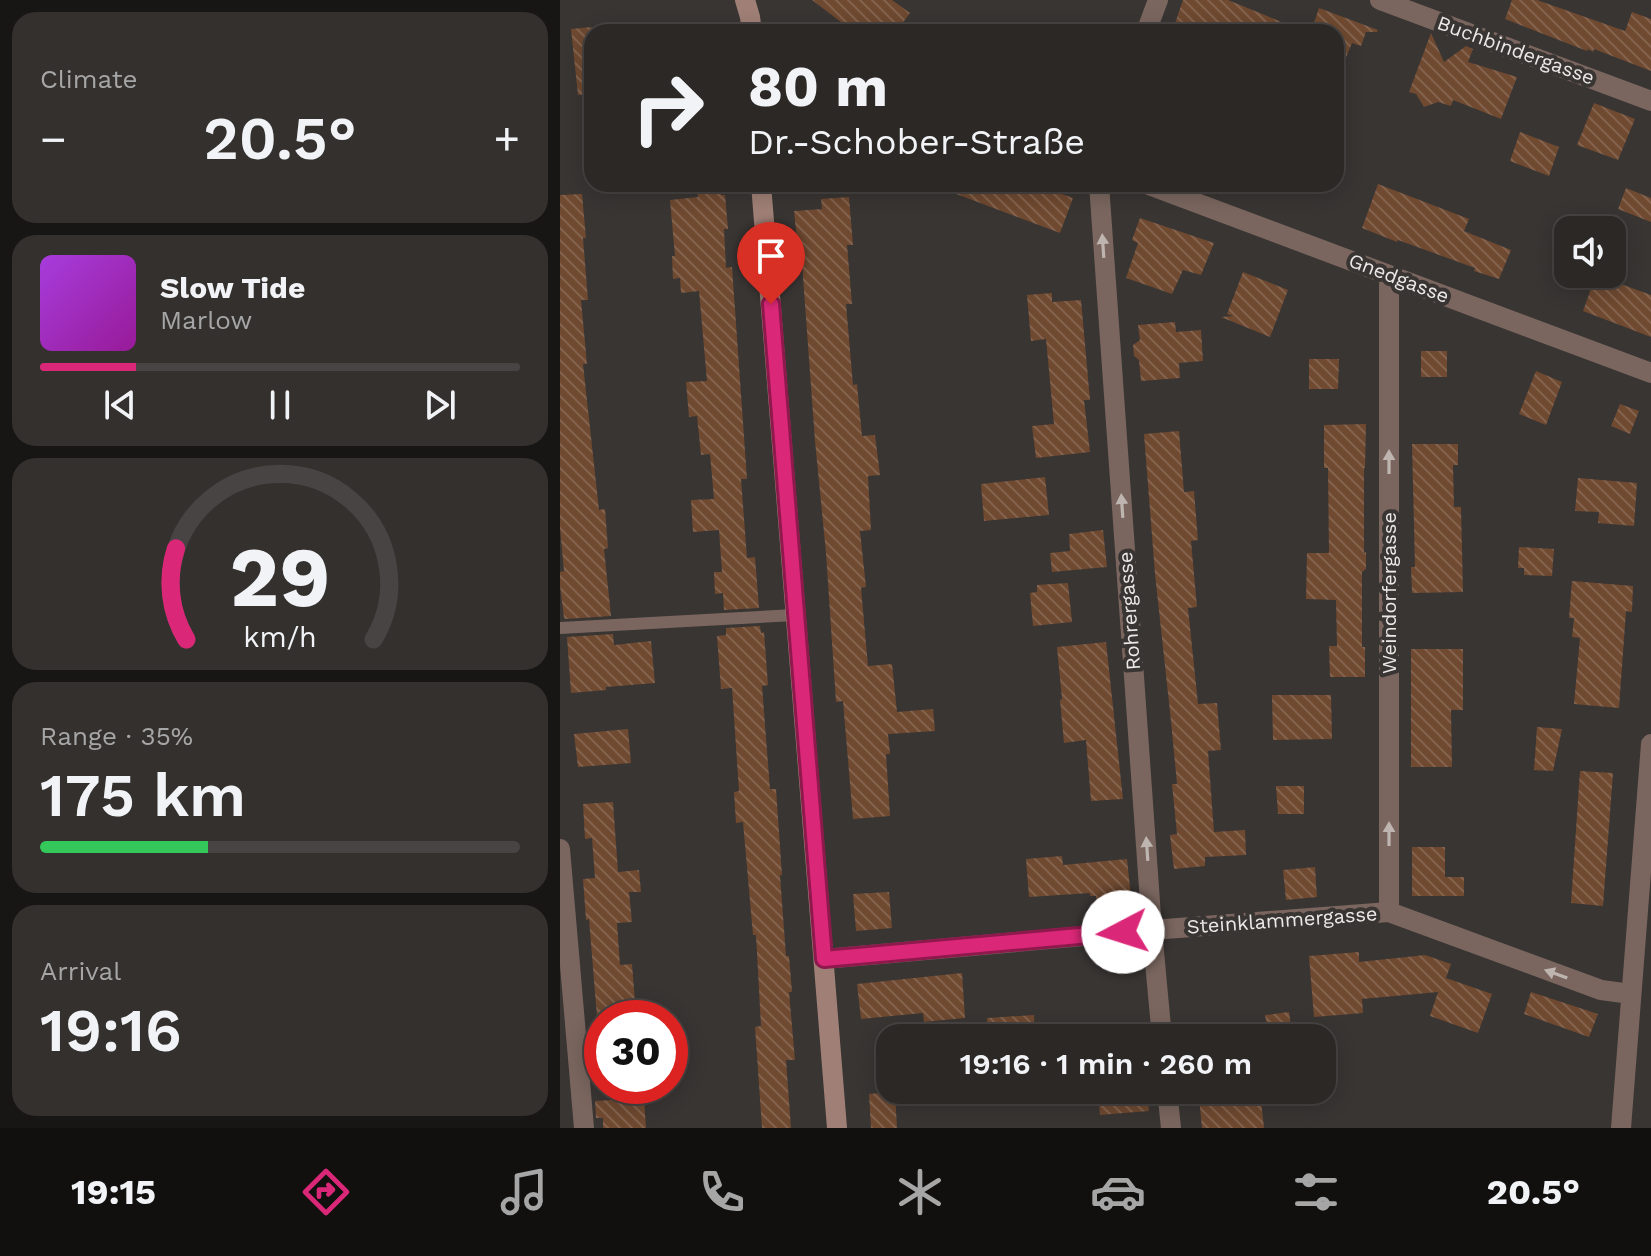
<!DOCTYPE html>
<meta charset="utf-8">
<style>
:root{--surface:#2b2826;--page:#33302e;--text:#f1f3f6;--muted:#a6a6a7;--line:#474443;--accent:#db2777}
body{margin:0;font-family:"Work Sans",sans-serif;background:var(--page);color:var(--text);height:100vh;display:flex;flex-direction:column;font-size:30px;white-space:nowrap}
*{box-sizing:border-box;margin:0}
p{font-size:26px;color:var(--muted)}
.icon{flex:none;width:44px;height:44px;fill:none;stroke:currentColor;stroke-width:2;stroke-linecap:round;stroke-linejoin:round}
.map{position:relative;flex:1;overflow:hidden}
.panel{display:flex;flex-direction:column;gap:12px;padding:12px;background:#181615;width:560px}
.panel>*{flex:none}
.top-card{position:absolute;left:24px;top:24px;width:760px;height:168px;border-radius:24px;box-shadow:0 4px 20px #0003,0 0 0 2px var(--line);background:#2b2826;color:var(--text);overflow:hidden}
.buttons{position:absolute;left:994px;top:216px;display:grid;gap:16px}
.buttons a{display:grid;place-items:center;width:72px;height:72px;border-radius:16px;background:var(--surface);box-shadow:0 4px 20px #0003,0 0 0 2px var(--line);font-size:40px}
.speed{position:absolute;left:24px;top:1000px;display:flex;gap:16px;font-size:40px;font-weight:700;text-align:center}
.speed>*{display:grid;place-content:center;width:104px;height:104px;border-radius:50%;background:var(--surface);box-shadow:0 4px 20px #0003,0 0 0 2px var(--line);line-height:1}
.speed .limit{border:12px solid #d22;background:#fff;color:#111}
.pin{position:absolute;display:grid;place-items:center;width:68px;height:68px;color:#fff;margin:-82px -34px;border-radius:50% 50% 50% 0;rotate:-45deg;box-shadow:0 0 8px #0007}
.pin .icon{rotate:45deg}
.me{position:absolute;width:88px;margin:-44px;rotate:265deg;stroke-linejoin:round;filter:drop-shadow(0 0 6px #0008)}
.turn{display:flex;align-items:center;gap:28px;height:168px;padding:0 32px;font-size:36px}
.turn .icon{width:104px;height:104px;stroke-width:2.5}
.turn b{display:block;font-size:56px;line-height:68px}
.big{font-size:60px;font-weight:600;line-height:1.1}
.panel .card{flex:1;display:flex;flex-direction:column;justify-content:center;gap:12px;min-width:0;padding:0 28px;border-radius:24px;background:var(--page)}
.panel .dial{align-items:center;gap:0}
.dial svg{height:208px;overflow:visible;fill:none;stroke:var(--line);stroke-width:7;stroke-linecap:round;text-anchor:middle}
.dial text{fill:var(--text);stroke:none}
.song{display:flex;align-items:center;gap:24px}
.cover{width:96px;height:96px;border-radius:12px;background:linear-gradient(135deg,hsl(280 70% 55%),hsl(300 70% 35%))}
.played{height:8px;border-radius:4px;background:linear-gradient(90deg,var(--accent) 20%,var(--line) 20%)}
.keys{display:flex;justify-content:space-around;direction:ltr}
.heat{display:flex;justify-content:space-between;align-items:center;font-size:44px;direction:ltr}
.charge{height:12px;border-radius:6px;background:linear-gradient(90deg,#34c759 35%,var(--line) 0)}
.trip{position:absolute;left:316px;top:1024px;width:460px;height:80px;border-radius:24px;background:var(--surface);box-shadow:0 4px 20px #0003,0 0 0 2px var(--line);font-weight:600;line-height:80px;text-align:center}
.menu{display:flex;height:128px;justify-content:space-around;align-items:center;background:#11100f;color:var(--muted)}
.menu .icon{width:56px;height:56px}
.menu .selected{color:var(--accent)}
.menu b{font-size:36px;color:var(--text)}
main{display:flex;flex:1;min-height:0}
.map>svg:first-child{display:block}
</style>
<main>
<section class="panel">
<div class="card"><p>Climate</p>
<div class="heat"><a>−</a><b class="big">20.5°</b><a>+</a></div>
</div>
<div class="card">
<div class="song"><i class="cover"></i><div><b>Slow Tide</b><p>Marlow</p></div></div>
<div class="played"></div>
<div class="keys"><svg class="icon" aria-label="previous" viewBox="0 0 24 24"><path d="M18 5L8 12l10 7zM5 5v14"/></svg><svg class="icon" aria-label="pause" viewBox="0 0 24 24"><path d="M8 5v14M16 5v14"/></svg><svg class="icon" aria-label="next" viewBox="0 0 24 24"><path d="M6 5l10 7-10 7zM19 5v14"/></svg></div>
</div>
<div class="card dial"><svg viewBox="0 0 100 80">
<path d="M14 69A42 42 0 1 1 86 69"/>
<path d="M14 69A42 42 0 0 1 10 34" stroke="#db2777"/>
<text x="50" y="56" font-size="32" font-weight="700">29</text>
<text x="50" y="72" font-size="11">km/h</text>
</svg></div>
<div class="card"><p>Range · 35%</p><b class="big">175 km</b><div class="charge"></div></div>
<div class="card"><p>Arrival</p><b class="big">19:16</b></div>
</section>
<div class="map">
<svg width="1091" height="1128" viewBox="0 0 1091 1128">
<defs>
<pattern id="building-back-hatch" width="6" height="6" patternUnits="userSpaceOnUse" patternTransform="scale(2)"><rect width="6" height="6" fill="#6f4930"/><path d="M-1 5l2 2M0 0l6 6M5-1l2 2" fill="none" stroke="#84634e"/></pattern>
</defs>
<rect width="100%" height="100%" fill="#393533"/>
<path fill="url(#building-back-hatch)" d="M252,0h80l18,13 -14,19h-42z
M623,0h45l78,32h-134z
M952,0h25l88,31 7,-19 19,7v52l-57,-22 -1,3 -5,-3 -1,2 -82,-32z
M759,8l59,22 -1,2h-11l-5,14 -9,-3 -16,39v-50h-25z
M32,27v67l-14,1 -7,-66z
M871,33l13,29 22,-16 7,3 -5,13 49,15 -16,42 -48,-19 -2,6 -13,-4 -14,5 -8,-13 -7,-2z
M1034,103l41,16 -17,41 -41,-15z
M960,132l39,15 -10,29 -39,-15z
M136,184h23l2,11h4l3,34h-4l2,39 6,-1 15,212h-6l6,79 8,-1 4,51 -35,2 -1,-17 -8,1 -1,-22h8l-3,-42 -26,2 -2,-32 23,-1 -4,-45 -9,1 -4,-39 -8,1 -3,-35 21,-1 -8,-90 -18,2 -1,-15 -7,1 -1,-23h3l-5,-56 28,-3z
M375,184h99l39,14 -13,35 -125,-47z
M818,184l91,35 -5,12 47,19 -12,29 -25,-8 1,-3 -77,-28 -1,2 -35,-14z
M1066,188l25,10v24l-33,-13z
M22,194l4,44h-3l5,62h-7l6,64h-4l16,146 6,-1 3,39 -4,1 7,67 -45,3 -2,-1 -4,-33v-13l4,-1 -4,-43v-333z
M289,197l4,48h-6l5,59h-6l7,81 4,-1 5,52 13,-1 5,40 -12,1 3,54 -11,1 6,56 -5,1 7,78 24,-2 5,48 36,-3 2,22 -47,3 2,20h-4l4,62 -37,3 -10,-118 -7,1 -10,-149 -11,-112 -14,-191h-3l-4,-39 28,-2 -1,-10z
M580,218l74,25 -13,32 -18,-5 -11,24 -46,-16 12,-35 -6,-3z
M683,272l45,18 -18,47 -49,-20 12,-1 -6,-2z
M1036,275l55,20v42l-68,-26z
M492,293v9l29,-2 9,100h-6l6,52 -54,6 -4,-32 22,-2 -8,-85 -15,2 -4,-46z
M615,322l1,10 25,-2 2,31 -24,2 1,15 -39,3 -2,-21 -5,-4 -1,-11 7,-5 -2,-15z
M861,351h26v26h-26z
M749,359h30l-1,30h-29z
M976,371l26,11 -16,43 -27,-11z
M1060,404l19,7 -9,23 -19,-8z
M806,424l-1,44h-1v85l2,-1v17l-4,3v75h3v30h-35l-1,-31h8l-1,-46 -30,-1 1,-46h22l-1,-85h-4v-43z
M619,431l5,61 10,-1 4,49 -7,1 6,66 -9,1 10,96 19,-1 4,47 -13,1 6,81 31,-2 1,25 -41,2v9l-31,3 -4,-34 7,-1 -5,-50h5l-6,-63 -16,-147 -11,-140z
M852,444h46v21h-5l1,42h7l2,85 -51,1 -1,-26h4z
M485,477l4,38 -65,6 -3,-37z
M1018,478l59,5 -3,43 -36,-3 1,-11 -24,-1z
M543,530l4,37 -55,5 -2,-19 20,-2 -1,-17z
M959,547l35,2 -2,27 -28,-1v-7h-6z
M1012,581l61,5 -1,26 -6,-1 -7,97 -45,-4 6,-66 -8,-1 2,-19h-5z
M508,583l4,39 -39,4 -3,-33 7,-1v-7z
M200,626l1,7 3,-1 4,53 -6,1 8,103h6l6,86h-2l6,81h3l3,36h-3l6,68h-9l5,68h-29l-7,-101 6,-1 -5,-91h-3l-10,-113 -7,1 -2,-31 5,-1 -7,-103 -11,1 -4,-53 9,-1v-7z
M53,634l1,11 37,-4 4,42 -49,4v3l-35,3 -4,-56z
M546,642l17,157 -32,2 -5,-61 -22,3 -4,-43 2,-1 -5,-52z
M851,649h52v61h-12l1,57h-41z
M712,695h59l1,44 -59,1z
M977,727l25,2 -9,42 -19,-1z
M68,729l3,34 -53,4 -4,-33z
M1020,771l33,2 -10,133 -32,-3z
M716,786h28v28h-26z
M53,802l5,70 21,-2 2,22h-12l3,30 -15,1 3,42 12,-1 4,50 -39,3 -8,-98 -3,1 -3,-41 12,-1 -3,-40 -7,1 -2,-35z
M852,847h33v30h19v19h-52z
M502,856l1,9 64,-6 5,48 -35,3 -1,-14h-6v-3l-61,4 -3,-38z
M755,867l2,30 -31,3 -3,-30z
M329,892l3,36 -36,3 -3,-37z
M799,952v10l66,-7 26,9 -5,14 46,16 -14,39 -48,-17 8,-24 -76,7 1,14 -49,4 -5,-61z
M402,973l3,45 -41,4 -1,-9 -62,6 -4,-35z
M971,992l67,22 -9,23 -65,-23z
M729,1012l3,21 -23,3 -4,-21z
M474,1015l1,23h-47l-1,-20z
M538,1090h49l2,21 -49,4z
M700,1091l4,37h-62l-3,-30z
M335,1092l2,36h-26l-2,-34z
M84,1098l2,30h-43v-10h-7l-1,-17z"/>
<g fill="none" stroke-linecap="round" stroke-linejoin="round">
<path stroke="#7a665f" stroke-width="12" d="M0,628l235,-13"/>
<path stroke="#7a665f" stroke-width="20" d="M820,0l271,101
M586,32l12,-32
M539,184l53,746 10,108
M586,184l505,189
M0,849l24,279
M829,912v-637
M264,959l328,-29 237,-18 212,78 30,4
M607,1090l4,38
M1061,1128l30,-384"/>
<path stroke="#a08076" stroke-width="20" d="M185,0l5,17 2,15
M201,184l76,944"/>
</g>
<defs><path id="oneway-solid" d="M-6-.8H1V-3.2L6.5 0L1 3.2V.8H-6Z" transform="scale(2)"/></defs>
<g fill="#beb5b1">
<use href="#oneway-solid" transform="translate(543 246) rotate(-94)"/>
<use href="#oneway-solid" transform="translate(829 462) rotate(-90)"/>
<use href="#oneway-solid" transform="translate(562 506) rotate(-94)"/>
<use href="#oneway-solid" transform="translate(829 834) rotate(-90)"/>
<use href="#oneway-solid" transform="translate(587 849) rotate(-94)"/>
<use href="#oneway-solid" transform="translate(996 974) rotate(-160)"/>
</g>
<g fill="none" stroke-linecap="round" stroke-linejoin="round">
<defs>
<path id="route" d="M211,304l53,655 299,-27"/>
</defs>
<use href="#route" stroke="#8e194d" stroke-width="20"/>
<use href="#route" stroke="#db2777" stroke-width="14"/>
</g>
<g text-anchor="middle" stroke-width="8" stroke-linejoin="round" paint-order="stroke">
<g font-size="20" fill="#ebe9e8" stroke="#393533">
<text transform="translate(956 50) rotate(20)" y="7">Buchbindergasse</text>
<text transform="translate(839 278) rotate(21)" y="7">Gnedgasse</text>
<text transform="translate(829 593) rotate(-90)" y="7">Weindorfergasse</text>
<text transform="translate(569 611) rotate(-94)" y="7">Rohrergasse</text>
<text transform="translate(722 920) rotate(-4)" y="7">Steinklammergasse</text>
</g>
</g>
</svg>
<div class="buttons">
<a><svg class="icon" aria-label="sound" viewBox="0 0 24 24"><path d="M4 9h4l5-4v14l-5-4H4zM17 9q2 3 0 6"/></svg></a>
</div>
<div class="speed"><div class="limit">30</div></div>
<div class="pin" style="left:211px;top:304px;background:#d93025"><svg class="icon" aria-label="arrive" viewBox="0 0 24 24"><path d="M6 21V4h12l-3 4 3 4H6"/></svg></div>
<svg class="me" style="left:563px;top:932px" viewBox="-20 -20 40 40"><circle r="19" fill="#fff"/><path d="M0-13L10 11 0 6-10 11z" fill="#db2777"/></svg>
<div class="trip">19:16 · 1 min · 260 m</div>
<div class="top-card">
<div class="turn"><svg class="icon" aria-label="right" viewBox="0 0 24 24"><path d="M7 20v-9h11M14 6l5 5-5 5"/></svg><div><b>80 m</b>Dr.-Schober-Straße</div></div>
</div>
</div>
</main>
<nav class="menu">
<b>19:15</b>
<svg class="icon selected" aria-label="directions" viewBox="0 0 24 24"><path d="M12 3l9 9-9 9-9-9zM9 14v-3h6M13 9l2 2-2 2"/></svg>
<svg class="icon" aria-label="music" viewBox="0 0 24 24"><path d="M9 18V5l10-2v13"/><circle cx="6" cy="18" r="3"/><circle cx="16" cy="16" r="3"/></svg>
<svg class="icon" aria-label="phone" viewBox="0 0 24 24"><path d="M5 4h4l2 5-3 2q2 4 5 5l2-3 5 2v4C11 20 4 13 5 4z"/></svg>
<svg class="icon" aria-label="climate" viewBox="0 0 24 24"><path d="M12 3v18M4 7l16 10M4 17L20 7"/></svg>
<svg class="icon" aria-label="car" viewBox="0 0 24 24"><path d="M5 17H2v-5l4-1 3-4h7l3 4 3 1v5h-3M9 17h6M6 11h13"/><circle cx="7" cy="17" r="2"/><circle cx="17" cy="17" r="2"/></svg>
<svg class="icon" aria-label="filters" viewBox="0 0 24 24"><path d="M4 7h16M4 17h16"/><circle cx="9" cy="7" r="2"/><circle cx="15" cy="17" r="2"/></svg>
<b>20.5°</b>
</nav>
